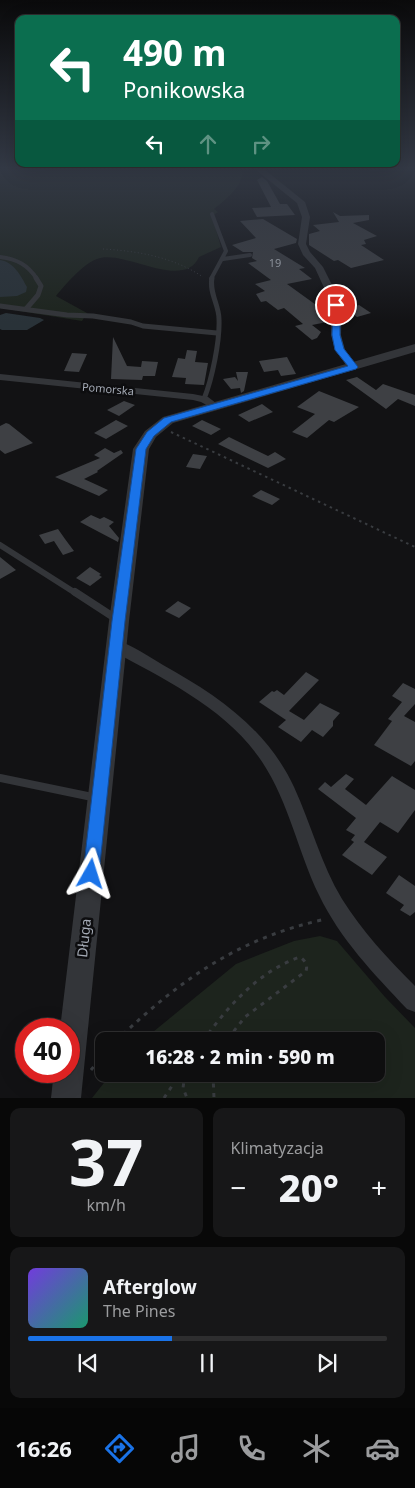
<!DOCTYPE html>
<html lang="pl">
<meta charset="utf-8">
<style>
:root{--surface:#0e0e0f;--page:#171718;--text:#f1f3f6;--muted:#9b9c9e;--line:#2e2e2f;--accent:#1a73e8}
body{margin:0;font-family:"Noto Sans",sans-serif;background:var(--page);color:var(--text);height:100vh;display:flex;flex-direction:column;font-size:19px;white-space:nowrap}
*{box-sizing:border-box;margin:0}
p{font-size:16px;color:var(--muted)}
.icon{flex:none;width:28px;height:28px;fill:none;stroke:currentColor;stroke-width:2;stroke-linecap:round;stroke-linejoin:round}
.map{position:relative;height:1098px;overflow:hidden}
.side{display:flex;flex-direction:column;gap:10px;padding:10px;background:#080808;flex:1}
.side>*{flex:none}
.hud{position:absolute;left:15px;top:15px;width:385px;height:152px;border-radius:10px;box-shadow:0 5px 20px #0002,0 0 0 1px var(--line);background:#0b6e4f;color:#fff;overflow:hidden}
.speed{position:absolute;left:15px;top:1018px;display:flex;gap:10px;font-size:25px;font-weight:700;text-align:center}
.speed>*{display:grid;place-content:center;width:65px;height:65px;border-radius:50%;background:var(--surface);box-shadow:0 5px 20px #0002,0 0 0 1px var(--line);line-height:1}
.speed .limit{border:8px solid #d22;background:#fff;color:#111}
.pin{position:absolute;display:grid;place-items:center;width:42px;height:42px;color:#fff;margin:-21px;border:2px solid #fff;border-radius:50%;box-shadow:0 1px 5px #0007}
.me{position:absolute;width:55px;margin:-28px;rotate:6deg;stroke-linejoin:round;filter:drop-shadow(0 0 4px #0008)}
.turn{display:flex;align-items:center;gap:18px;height:105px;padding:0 25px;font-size:22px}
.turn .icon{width:65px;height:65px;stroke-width:2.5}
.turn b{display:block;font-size:35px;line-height:42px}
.lanes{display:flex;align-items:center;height:48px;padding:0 25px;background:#0003;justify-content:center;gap:25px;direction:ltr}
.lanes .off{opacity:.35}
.big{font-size:38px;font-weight:800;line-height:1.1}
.side .card{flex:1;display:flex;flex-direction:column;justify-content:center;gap:8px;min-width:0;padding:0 18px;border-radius:10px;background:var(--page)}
.side .dial{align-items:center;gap:0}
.dial b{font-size:65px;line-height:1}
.song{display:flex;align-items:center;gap:15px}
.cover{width:60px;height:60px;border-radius:8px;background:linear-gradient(135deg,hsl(260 70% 55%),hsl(160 70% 35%))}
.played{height:5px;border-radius:2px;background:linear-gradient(90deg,var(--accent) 40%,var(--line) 40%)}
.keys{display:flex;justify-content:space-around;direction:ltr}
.heat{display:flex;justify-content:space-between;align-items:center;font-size:28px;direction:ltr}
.side .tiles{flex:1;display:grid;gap:10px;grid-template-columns:1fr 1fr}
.card:last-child{grid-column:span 2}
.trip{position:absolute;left:95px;top:1032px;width:290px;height:50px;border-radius:10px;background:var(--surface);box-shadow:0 5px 20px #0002,0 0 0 1px var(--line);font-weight:800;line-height:50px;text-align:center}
.menu{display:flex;height:80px;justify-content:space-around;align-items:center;background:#060606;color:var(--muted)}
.menu .icon{width:35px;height:35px}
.menu .active{color:var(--accent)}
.menu b{font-size:22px;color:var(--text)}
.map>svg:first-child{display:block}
</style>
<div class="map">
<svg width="415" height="1098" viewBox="0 0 415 1098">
<rect width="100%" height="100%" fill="#121214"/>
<path fill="#1d241d" d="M0,169h241l2,3c-2,16 -17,27 -29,37l4,3 -6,4 9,31 -22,10c-16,35 -76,-9 -102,2 -14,5 -32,26 -41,37l31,17 -5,8 -82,-13z
M320,936l17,5 48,56 30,31v70h-323l19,-24h265v-33h-234l94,-77 58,-23z"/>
<path fill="#293238" d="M0,260c14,2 21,16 27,27l-1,5 -9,4 -17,1z
M6,313l34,5 4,2 -17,10h-25l-2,-1v-14z"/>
<path fill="#3e4044" d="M262,177l5,4 13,23h7l8,11 -38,2 -5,-9 19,-1 -14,-27z
M333,212l7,4 29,-1v5l-16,3 24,13 -13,4 2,4 -5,1 23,15 -33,8 -13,-8 -4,1 -25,-16v-11l11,-3 -7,-6 26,-3z
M263,219l34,20 -1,4 -22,6 31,19 -6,1 13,10 -25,5 43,31 -3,7 -15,3 9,7 -4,6 -5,2 -17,-14 8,-2 -19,-16 -6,2 -12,-9 -5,1 -5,-8 9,-3 -10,-7 16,-4 -23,-17 9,-2 -5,-3 1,-6h-10l-11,-7 24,-7 -16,-17z
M359,305l12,8 -14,4 -11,-8z
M113,337l14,29 14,1 1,-6 16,1 -3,14h-12l-1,4 -31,-1z
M187,350l10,1 -2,11 13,1 -4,22 -19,-1 1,-6 -14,-1 6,-19 7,1z
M72,353l15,1 -8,18 -15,-1z
M287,357l9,17 -15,2 -3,-6 -14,2 -5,-11z
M236,372h12l-4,19 -3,2 -1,-5 -9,1 -8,-10 12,-2 3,4z
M357,377l19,13 7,-6 32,11v11l-17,-7 -12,10 -40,-29z
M319,391l40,16 -25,15 -5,-2 -22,18 -15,-6 23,-18 -18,-7z
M124,401l11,4 -16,11 -12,-6z
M262,404l11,8 -24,10 -11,-7z
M116,420l12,6 -22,13 -12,-6z
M202,420l19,9 -10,6 -19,-9z
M6,423l3,1 24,19 -28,11 -5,-4v-24z
M229,437l39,19 7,-4 11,7 -18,9 -50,-24z
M105,448l9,5 7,-3 2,3 -26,18 1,1 -14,7 24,11 -9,6 -44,-19 45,-19 -6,-3z
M193,454l14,2 -7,13 -14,-2z
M261,490l19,9 -8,6 -20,-9z
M91,515l9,4 4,-2 10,5 -5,4 10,12 -1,4 -38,-20z
M58,529l7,10 9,12 -11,4 -9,-14 -9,3 -6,-9z
M0,557l16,13 -16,9z
M90,567l11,7 -2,1 3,2 -12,9 -14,-8z
M178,601l13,7 -12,10 -14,-7z
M306,672l13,8 -30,31 15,9 16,-17 20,10 -7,8v5l-10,11 -11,-7 -11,12 -23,-15 8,-7 -27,-18 13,-11 2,1 3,-2 7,5z
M403,683l12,6v15l-11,12 11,6v39l-4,5 -37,-21 18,-24 -4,-2 14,-17 -10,-6z
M346,774l8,5 -9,10 21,16 26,-29 23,14v20l-17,23 -18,-11 -16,20 23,15 -15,18 -30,-20 12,-13 -3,-2 4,-5 -9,-5 10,-12 -38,-29 7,-7 6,5z
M399,875l16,11v26l-5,4 -10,-6 4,-5 -18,-12z"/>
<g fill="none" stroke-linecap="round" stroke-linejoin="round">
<path stroke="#393c40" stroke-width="1" stroke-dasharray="1 2.5" stroke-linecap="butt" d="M103,249c35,2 70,8 100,28"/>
<path stroke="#393c40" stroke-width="2" stroke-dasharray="2.5 4" stroke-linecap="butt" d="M171,432l244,115"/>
<path stroke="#393c40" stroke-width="3" stroke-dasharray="4 5.5" stroke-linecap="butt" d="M116,1041c64,-61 122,-103 210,-122
M203,1041c25,-35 56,-70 97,-84 5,4 8,7 6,14l-61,46 -19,24
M91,1070l13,-16
M185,1074l-2,14 4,10
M213,1074l1,24
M164,1098l16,-24"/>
<path stroke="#333539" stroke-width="4" d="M0,257c17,2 28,8 37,22
M223,259l27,-4
M211,279l15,-28 -14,-37"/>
<path stroke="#333539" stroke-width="5" d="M0,306l67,9 26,1 38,6 12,4 74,7
M26,309l12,-14 3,-9 -5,-8
M204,399c8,-20 16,-58 15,-80 0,-14 -10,-26 -7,-41"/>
<path stroke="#333539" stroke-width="6" d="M0,545l77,49"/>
<path stroke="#333539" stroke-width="8" d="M75,592l43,28
M0,778l97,20"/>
<path fill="#333539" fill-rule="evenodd" d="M255,169h9l41,33 5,15 -4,27 4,8 13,15 19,38 -1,30 4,15 13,17 -1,2h-8l-14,-19 -4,-15 1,-30 -17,-37 -12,-13 -5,-11 4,-27 -5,-14z
M0,374l193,20 15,3 12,9 -6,3 -13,-7 -8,-2 -193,-20z
M116,640c16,5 32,16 47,25 54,30 104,64 131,122 17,37 27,77 48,112 20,32 46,60 73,87v26l-8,-3c-33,-35 -67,-70 -88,-114 -22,-45 -31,-98 -61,-139 -35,-49 -96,-78 -147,-106l-3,-4 3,-4z"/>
<path fill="#333539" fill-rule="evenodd" d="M415,344v8l-242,71 -17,14 -7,12 -20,172 -48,477h-30l3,-27h15v-42h-9l49,-408 24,-172 12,-18 18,-14z"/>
</g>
<linearGradient id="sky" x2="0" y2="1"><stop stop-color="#0a0a0b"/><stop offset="0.52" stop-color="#333945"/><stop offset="1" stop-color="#333945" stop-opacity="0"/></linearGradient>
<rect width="415" height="323" fill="url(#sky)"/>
<path fill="#1a73e8" stroke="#114b97" d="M336,302l4,3v30l4,14 14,18 -2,2 -185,53 -17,14 -8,13 -21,172 -26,253 -2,5 -6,2 -6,-2 -2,-5 29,-253 24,-172 11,-17 17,-14 184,-52 -13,-16 -3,-15 1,-30z"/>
<g text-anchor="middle" stroke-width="5" stroke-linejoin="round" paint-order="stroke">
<g font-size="11" fill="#8a9099">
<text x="275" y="267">19</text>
</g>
<g font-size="11" fill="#a4aab5" stroke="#0d0d0f">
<text transform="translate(108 389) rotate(5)" y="4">Pomorska</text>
</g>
<g font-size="14" fill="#a4aab5" stroke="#0d0d0f">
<text transform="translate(84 938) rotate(-84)" y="5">Długa</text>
</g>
</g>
</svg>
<div class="speed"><div class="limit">40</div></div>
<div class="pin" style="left:336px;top:305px;background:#d93025"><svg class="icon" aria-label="arrive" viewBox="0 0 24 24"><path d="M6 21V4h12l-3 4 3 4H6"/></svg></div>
<svg class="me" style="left:91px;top:874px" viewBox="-20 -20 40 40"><path d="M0-17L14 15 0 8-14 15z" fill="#1a73e8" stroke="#fff" stroke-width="4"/></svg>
<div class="trip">16:28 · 2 min · 590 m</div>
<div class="hud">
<div class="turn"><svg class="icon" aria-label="left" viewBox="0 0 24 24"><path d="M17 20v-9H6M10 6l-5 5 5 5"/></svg><div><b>490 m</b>Ponikowska</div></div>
<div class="lanes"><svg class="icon" aria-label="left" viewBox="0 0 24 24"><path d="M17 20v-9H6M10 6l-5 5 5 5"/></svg><svg class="icon off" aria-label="ahead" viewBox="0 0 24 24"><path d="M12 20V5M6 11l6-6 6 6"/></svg><svg class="icon off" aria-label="right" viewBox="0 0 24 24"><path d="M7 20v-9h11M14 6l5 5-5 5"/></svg></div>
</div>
</div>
<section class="side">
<div class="tiles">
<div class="card dial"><b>37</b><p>km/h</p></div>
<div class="card"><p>Klimatyzacja</p>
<div class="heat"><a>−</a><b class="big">20°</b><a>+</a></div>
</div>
<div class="card">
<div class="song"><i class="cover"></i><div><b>Afterglow</b><p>The Pines</p></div></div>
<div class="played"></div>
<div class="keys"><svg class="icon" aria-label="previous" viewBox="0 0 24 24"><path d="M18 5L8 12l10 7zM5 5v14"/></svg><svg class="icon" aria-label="pause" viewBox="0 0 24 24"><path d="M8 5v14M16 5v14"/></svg><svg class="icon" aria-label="next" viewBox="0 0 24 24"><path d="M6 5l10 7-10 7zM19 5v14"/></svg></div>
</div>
</div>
</section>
<nav class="menu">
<b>16:26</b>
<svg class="icon active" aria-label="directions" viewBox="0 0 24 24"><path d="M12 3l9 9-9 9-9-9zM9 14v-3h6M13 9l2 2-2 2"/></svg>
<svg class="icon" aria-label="music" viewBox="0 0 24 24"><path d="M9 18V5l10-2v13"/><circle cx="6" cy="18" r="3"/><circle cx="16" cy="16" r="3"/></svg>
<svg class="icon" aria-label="phone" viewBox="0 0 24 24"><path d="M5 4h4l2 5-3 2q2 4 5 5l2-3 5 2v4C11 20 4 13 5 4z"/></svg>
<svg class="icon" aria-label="climate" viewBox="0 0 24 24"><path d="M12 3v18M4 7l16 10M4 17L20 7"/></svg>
<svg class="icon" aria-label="car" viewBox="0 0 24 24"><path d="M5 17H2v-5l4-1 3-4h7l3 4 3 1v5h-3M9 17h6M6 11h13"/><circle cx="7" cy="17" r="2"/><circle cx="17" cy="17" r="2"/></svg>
</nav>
